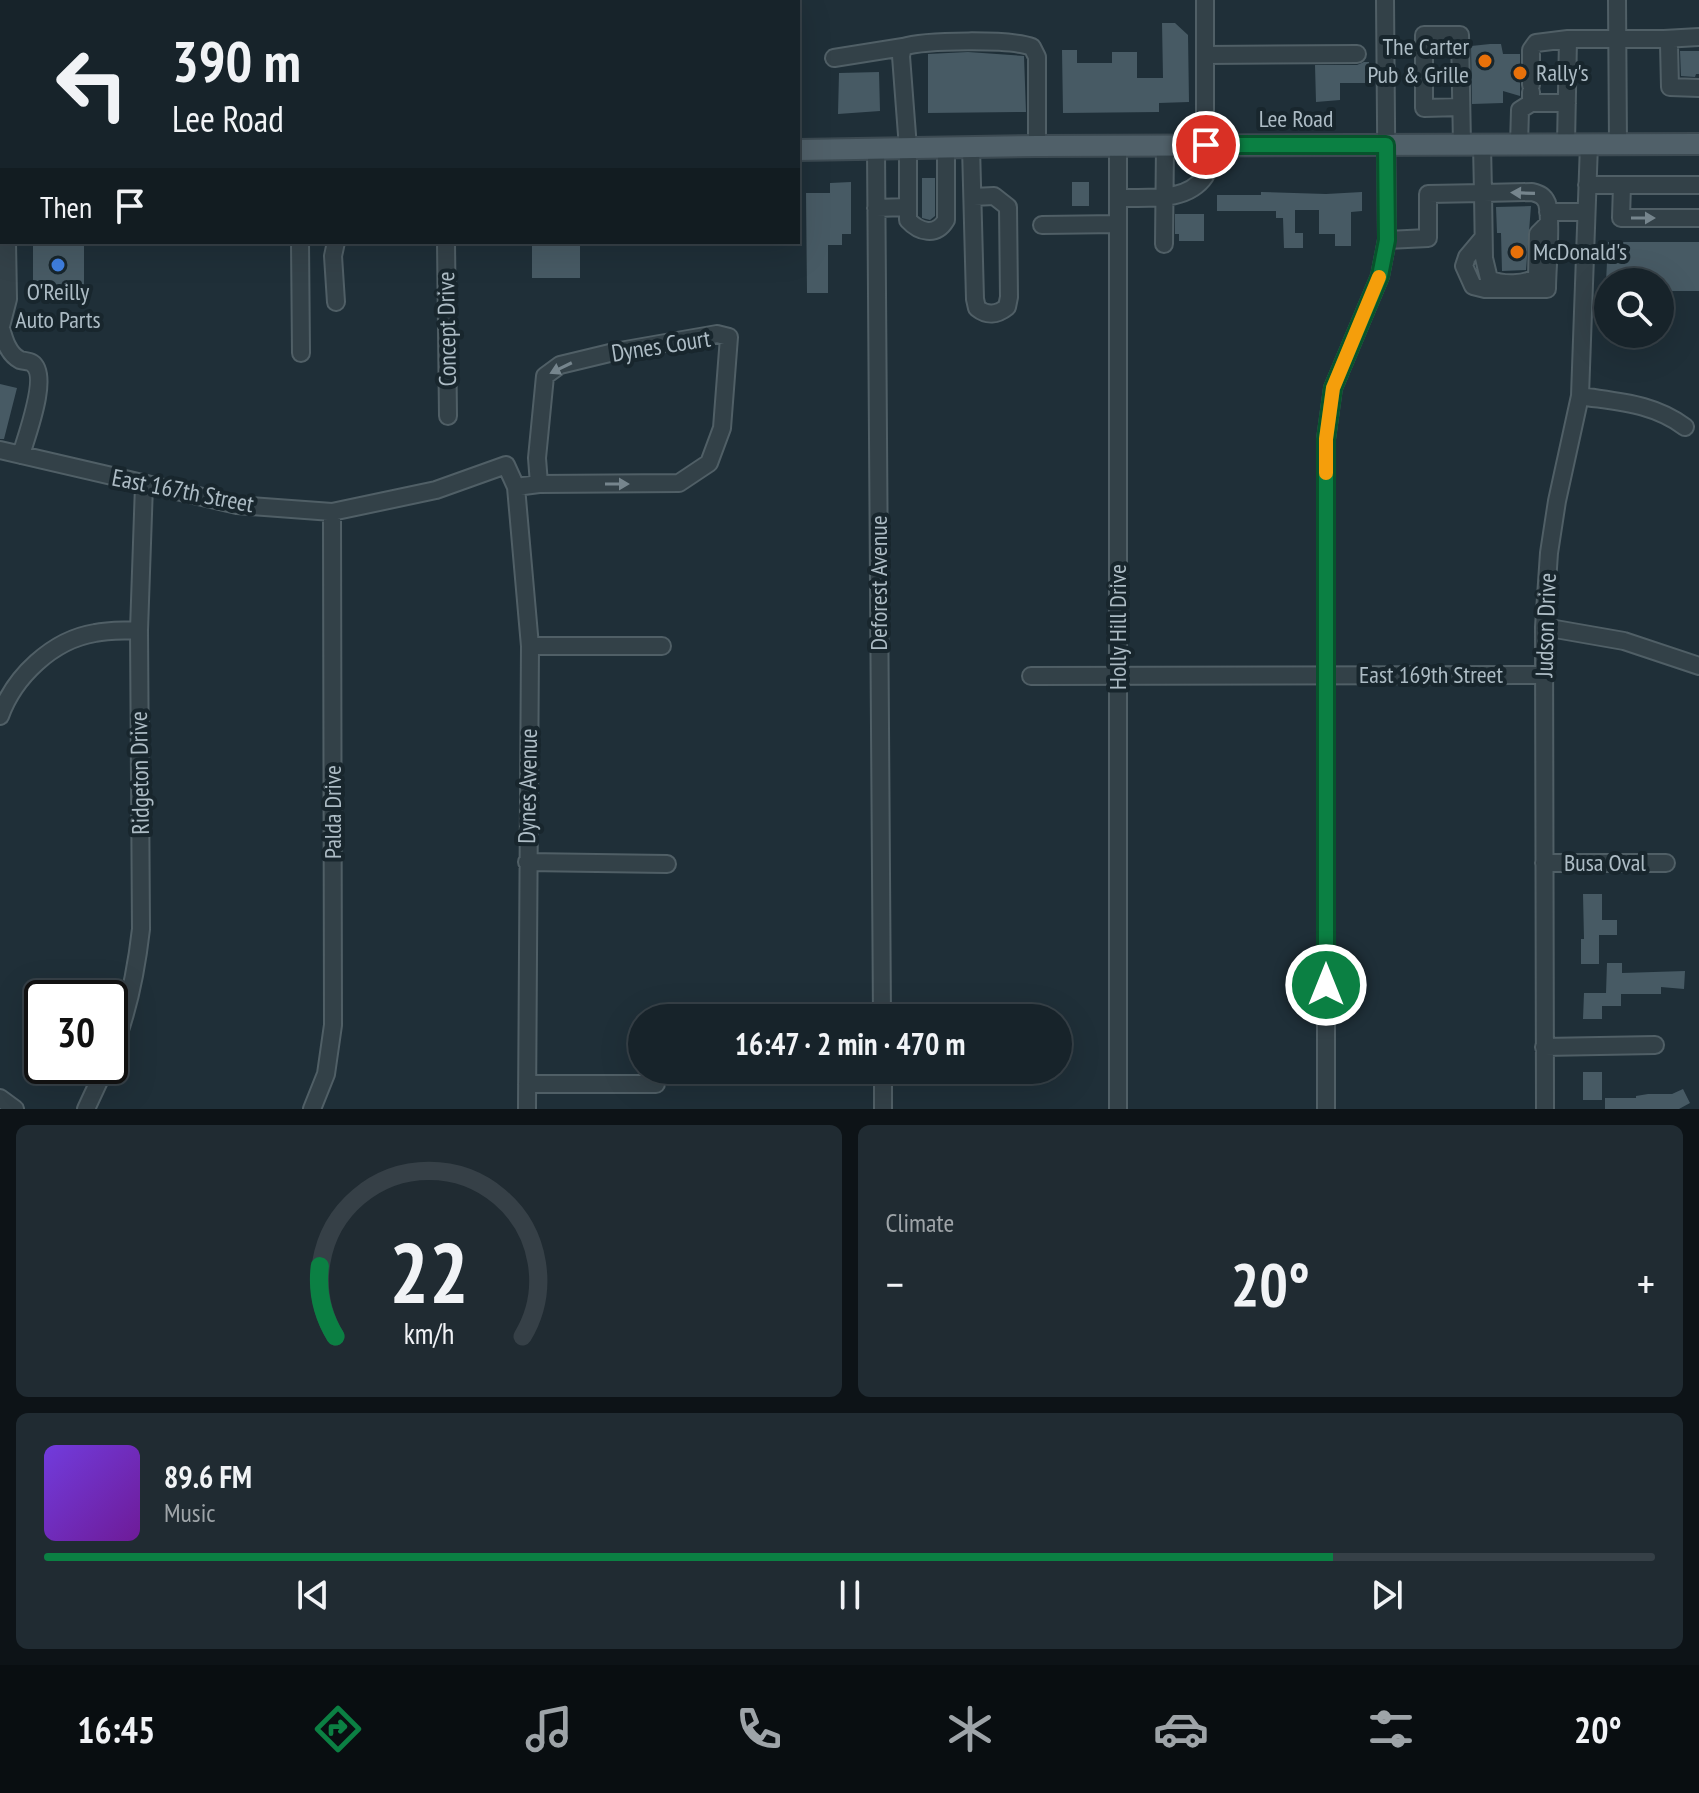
<!DOCTYPE html>
<meta charset="utf-8">
<style>
:root{--surface:#17232a;--page:#202b32;--text:#f1f3f6;--muted:#9ea4a8;--line:#364047;--accent:#0b8043}
body{margin:0;font-family:"PT Sans Narrow",sans-serif;background:var(--page);color:var(--text);height:100vh;display:flex;flex-direction:column;font-size:30px;white-space:nowrap}
*{box-sizing:border-box;margin:0}
p{font-size:26px;color:var(--muted)}
.icon{flex:none;width:44px;height:44px;fill:none;stroke:currentColor;stroke-width:2;stroke-linecap:round;stroke-linejoin:round}
.map{position:relative;height:1109px;overflow:hidden}
.drawer{display:flex;flex-direction:column;gap:16px;padding:16px;background:#0d1317;flex:1}
.drawer>*{flex:none}
.banner{position:absolute;left:0px;top:0px;width:800px;height:244px;box-shadow:0 8px 32px #0002,0 0 0 2px var(--line);background:#17232a;color:var(--text);overflow:hidden}
.fabs{position:absolute;left:1594px;top:268px;display:grid;gap:16px}
.fabs a{display:grid;place-items:center;width:80px;height:80px;border-radius:50%;background:var(--surface);box-shadow:0 8px 32px #0002,0 0 0 2px var(--line);font-size:40px}
.speed{position:absolute;left:24px;top:980px;display:flex;gap:16px;font-size:40px;font-weight:700;text-align:center}
.speed>*{display:grid;place-content:center;width:104px;height:104px;border-radius:50%;background:var(--surface);box-shadow:0 8px 32px #0002,0 0 0 2px var(--line);line-height:1}
.speed .limit{border:4px solid #111;border-radius:12px;background:#fff;color:#111}
.pin{position:absolute;display:grid;place-items:center;width:68px;height:68px;color:#fff;margin:-34px;border:4px solid #fff;border-radius:50%;box-shadow:0 2px 8px #0007}
.me{position:absolute;width:88px;margin:-44px;rotate:0deg;stroke-linejoin:round;filter:drop-shadow(0 0 6px #0008)}
.turn{display:flex;align-items:center;gap:28px;height:168px;padding:0 40px;font-size:36px}
.turn .icon{width:104px;height:104px;stroke-width:2.5}
.turn b{display:block;font-size:56px;line-height:68px}
.then{display:flex;align-items:center;height:76px;padding:0 40px;background:#0003;gap:16px;font-size:30px}
.big{font-size:60px;font-weight:700;line-height:1.1}
.drawer .card{flex:1;display:flex;flex-direction:column;justify-content:center;gap:12px;min-width:0;padding:0 28px;border-radius:12px;background:var(--page)}
.drawer .dial{align-items:center;gap:0}
.dial svg{height:208px;overflow:visible;fill:none;stroke:var(--line);stroke-width:7;stroke-linecap:round;text-anchor:middle}
.dial text{fill:var(--text);stroke:none}
.song{display:flex;align-items:center;gap:24px}
.cover{width:96px;height:96px;border-radius:12px;background:linear-gradient(135deg,hsl(260 70% 55%),hsl(280 70% 35%))}
.played{height:8px;border-radius:4px;background:linear-gradient(90deg,var(--accent) 80%,var(--line) 80%)}
.keys{display:flex;justify-content:space-around;direction:ltr}
.heat{display:flex;justify-content:space-between;align-items:center;font-size:44px;direction:ltr}
.drawer .tiles{flex:1;display:grid;gap:16px;grid-template-columns:1fr 1fr}
.card:last-child{grid-column:span 2}
.trip{position:absolute;left:628px;top:1004px;width:444px;height:80px;border-radius:40px;background:var(--surface);box-shadow:0 8px 32px #0002,0 0 0 2px var(--line);font-weight:700;line-height:80px;text-align:center}
.tab-bar{display:flex;height:128px;justify-content:space-around;align-items:center;background:#090e11;color:var(--muted)}
.tab-bar .icon{width:56px;height:56px}
.tab-bar .active{color:var(--accent)}
.tab-bar b{font-size:36px;color:var(--text)}
.map>svg:first-child{display:block}
</style>
<div class="map">
<svg width="1699" height="1109" viewBox="0 0 1699 1109">
<rect width="100%" height="100%" fill="#1f2f38"/>
<path fill="#475a64" d="M1162,23h13l13,12 1,67 -30,1v9l-96,1 -1,-63h15v13h35v-11h25v26h26z
M1490,44h11l2,10h17v42l-17,-5v12l-31,1 -1,-58z
M1680,51h19v23h-3l-1,3 -14,-1z
M968,52l56,4 2,56 -98,1v-59z
M1364,62h5v21h-29v17l-24,2 -1,-37h42z
M879,72l1,39 -42,3 1,-41z
M922,178h13v38l-5,4 -8,-2z
M851,182v52h-9v11h-14v48h-21l-1,-100h24v-10z
M1072,182h17v24h-17z
M1261,192l65,2 36,-2v19l-11,1v34h-16v-12h-16v-24h-24v23h8v15h-19l-1,-30h-7v-7h-59v-16h44z
M1531,206l-5,64 -24,1 -1,-38h-4l-1,-26z
M1175,214h29v27h-25v-7h-4z
M33,242h51v46h-51z
M532,242h48v36h-48z
M1608,242h91v49h-39v-9h-54z
M0,384l17,4 -13,51h-4z
M1583,894h19v26h15v15h-18v29h-18v-25h3z
M1607,963h15v10l63,-2 -1,18 -23,-2v7h-40v12h-19v13h-19l1,-26h22z
M1583,1072h19v28h-19z
M1683,1089l7,14 -11,6h-74v-11h31v-2l12,-2h24z"/>
<g fill="none" stroke-linecap="round" stroke-linejoin="round">
<defs>
<path id="minor" d="M172,0v2
M437,0l1,2
M761,0v2
M1617,0l1,144
M1664,39l35,-2
M1205,55l152,-1
M834,58l69,-11
M1531,85v-35l5,-7 32,-4
M1531,103h36
M1461,107l-37,1v-73h36l2,110
M1566,144l2,-105h96l5,5 1,43 29,1
M1118,145v964
M1519,145l1,-35 11,-7v-11
M946,147v73c-10,17 -27,12 -38,0v-72l-7,-92 2,-9c21,-7 110,-8 129,0l5,10v89
M971,147l4,152 2,9c10,8 20,7 30,-1l2,-10 -1,-90 -14,-11 -21,1
M876,148l6,870
M1587,185h112
M1622,185l-1,33h78
M1118,198c29,-1 69,5 87,-22v-176
M876,208l32,-1
M1548,212h38
M1042,225l76,-1
M1483,238l-16,19 -3,9 9,20 12,3h62c0,-21 5,-68 0,-86 -3,-7 -7,-9 -15,-11l-49,1 1,65 5,21c13,6 36,6 48,-2l1,-43 10,-10
M1387,240l41,-2v-44l55,-1 -1,-48
M300,242l1,111
M336,242l-3,14 3,46
M446,242l2,174
M1164,244l1,-99
M1,328c3,11 7,26 19,32 4,1 9,1 12,3 18,12 -6,74 -11,92
M0,330l8,-31 -1,-57
M1580,396c38,6 73,7 105,31
M0,450l237,55 95,7 104,-22 70,-25 10,22 14,159 -3,463
M516,487l23,-3 140,-1 30,-20 13,-35 7,-91 -12,-3 -103,18 -54,13 -15,11 -8,82 2,26
M1544,627l80,14 75,25
M530,646h132
M1031,676l513,-1
M0,716c14,-39 52,-76 95,-83 14,-3 29,-2 44,-3
M527,862l140,2
M1544,863h122
M1544,1047l111,-2
M110,1056c18,-41 26,-83 31,-127l-2,-299 5,-145
M883,1070v39
M527,1084h129
M0,1098l15,11
M86,1109l20,-43
M312,1109l14,-35 7,-49 -1,-513
M1326,1109v-670l7,-51 47,-112 7,-36 -2,-240
M1545,1109l-1,-482 5,-74 8,-52 23,-105 9,-252"/>
<path id="major" d="M18,2l1,-2
M0,55l2,-6
M0,150h2
M798,150l239,-4 662,-2"/>
</defs>
<use href="#minor" stroke="#505f66" stroke-width="20"/>
<use href="#major" stroke="#3c4a52" stroke-width="24"/>
<use href="#minor" stroke="#334148" stroke-width="16"/>
<use href="#major" stroke="#506069" stroke-width="20"/>
</g>
<defs><path id="oneway-solid" d="M-6-.8H1V-3.2L6.5 0L1 3.2V.8H-6Z" transform="scale(2)"/></defs>
<g fill="#76858d">
<use href="#oneway-solid" transform="translate(1523 193) rotate(-178)"/>
<use href="#oneway-solid" transform="translate(1643 218)"/>
<use href="#oneway-solid" transform="translate(561 368) rotate(154)"/>
<use href="#oneway-solid" transform="translate(617 484)"/>
</g>
<g fill="none" stroke-linecap="round" stroke-linejoin="round">
<defs>
<path id="route" d="M1206,145h180l1,95 -7,36 -47,112 -7,51v546"/>
</defs>
<use href="#route" stroke="#07532c" stroke-width="20"/>
<use href="#route" stroke="#0b8043" stroke-width="14"/>
<path stroke="#f59e0b" stroke-width="14" d="M1326,473v-34l7,-51 46,-111"/>
</g>
<g fill="#e8710a" stroke="#18262d" stroke-width="3">
<circle cx="1485" cy="61" r="8"/>
<circle cx="1520" cy="73" r="8"/>
<circle cx="1517" cy="252" r="8"/>
</g>
<circle fill="#3f7fe0" stroke="#18262d" stroke-width="3" cx="58" cy="265" r="8"/>
<g text-anchor="middle" stroke-width="8" stroke-linejoin="round" paint-order="stroke">
<g font-size="24" fill="#adbcc5" stroke="#18262d" text-anchor="start">
<text x="1469" y="55" text-anchor="end">The Carter<tspan x="1469" dy="28">Pub &amp; Grille</tspan></text>
<text x="1536" y="81">Rally's</text>
<text x="1533" y="260">McDonald's</text>
<text x="58" y="300" text-anchor="middle">O'Reilly<tspan x="58" dy="28">Auto Parts</tspan></text>
</g>
<g font-size="24" fill="#adbcc5" stroke="#18262d">
<text x="1296" y="127">Lee Road</text>
<text transform="translate(447 329) rotate(-91)" y="8">Concept Drive</text>
<text transform="translate(661 346) rotate(-9)" y="8">Dynes Court</text>
<text transform="translate(183 491) rotate(11)" y="8">East 167th Street</text>
<text transform="translate(879 583) rotate(-90)" y="8">Deforest Avenue</text>
<text transform="translate(1546 625) rotate(-88)" y="8">Judson Drive</text>
<text transform="translate(1118 627) rotate(-90)" y="8">Holly Hill Drive</text>
<text x="1431" y="683">East 169th Street</text>
<text transform="translate(140 773) rotate(-91)" y="8">Ridgeton Drive</text>
<text transform="translate(528 786) rotate(-89)" y="8">Dynes Avenue</text>
<text transform="translate(333 812) rotate(-90)" y="8">Palda Drive</text>
<text x="1605" y="871">Busa Oval</text>
</g>
</g>
</svg>
<div class="fabs">
<a><svg class="icon" aria-label="search" viewBox="0 0 24 24"><circle cx="10" cy="10" r="6"/><path d="M15 15l6 6"/></svg></a>
</div>
<div class="speed"><div class="limit">30</div></div>
<div class="pin" style="left:1206px;top:145px;background:#d93025"><svg class="icon" aria-label="arrive" viewBox="0 0 24 24"><path d="M6 21V4h12l-3 4 3 4H6"/></svg></div>
<svg class="me" style="left:1326px;top:985px" viewBox="-20 -20 40 40"><circle r="17" fill="#0b8043" stroke="#fff" stroke-width="3"/><path d="M0-11L8 9 0 5-8 9z" fill="#fff"/></svg>
<div class="trip">16:47 · 2 min · 470 m</div>
<div class="banner">
<div class="turn"><svg class="icon" aria-label="left" viewBox="0 0 24 24"><path d="M17 20v-9H6M10 6l-5 5 5 5"/></svg><div><b>390 m</b>Lee Road</div></div>
<div class="then">Then<svg class="icon" aria-label="arrive" viewBox="0 0 24 24"><path d="M6 21V4h12l-3 4 3 4H6"/></svg></div>
</div>
</div>
<section class="drawer">
<div class="tiles">
<div class="card dial"><svg viewBox="0 0 100 80">
<path d="M14 69A42 42 0 1 1 86 69"/>
<path d="M14 69A42 42 0 0 1 8 42" stroke="#0b8043"/>
<text x="50" y="56" font-size="32" font-weight="700">22</text>
<text x="50" y="72" font-size="11">km/h</text>
</svg></div>
<div class="card"><p>Climate</p>
<div class="heat"><a>−</a><b class="big">20°</b><a>+</a></div>
</div>
<div class="card">
<div class="song"><i class="cover"></i><div><b>89.6 FM</b><p>Music</p></div></div>
<div class="played"></div>
<div class="keys"><svg class="icon" aria-label="previous" viewBox="0 0 24 24"><path d="M18 5L8 12l10 7zM5 5v14"/></svg><svg class="icon" aria-label="pause" viewBox="0 0 24 24"><path d="M8 5v14M16 5v14"/></svg><svg class="icon" aria-label="next" viewBox="0 0 24 24"><path d="M6 5l10 7-10 7zM19 5v14"/></svg></div>
</div>
</div>
</section>
<nav class="tab-bar">
<b>16:45</b>
<svg class="icon active" aria-label="directions" viewBox="0 0 24 24"><path d="M12 3l9 9-9 9-9-9zM9 14v-3h6M13 9l2 2-2 2"/></svg>
<svg class="icon" aria-label="music" viewBox="0 0 24 24"><path d="M9 18V5l10-2v13"/><circle cx="6" cy="18" r="3"/><circle cx="16" cy="16" r="3"/></svg>
<svg class="icon" aria-label="phone" viewBox="0 0 24 24"><path d="M5 4h4l2 5-3 2q2 4 5 5l2-3 5 2v4C11 20 4 13 5 4z"/></svg>
<svg class="icon" aria-label="climate" viewBox="0 0 24 24"><path d="M12 3v18M4 7l16 10M4 17L20 7"/></svg>
<svg class="icon" aria-label="car" viewBox="0 0 24 24"><path d="M5 17H2v-5l4-1 3-4h7l3 4 3 1v5h-3M9 17h6M6 11h13"/><circle cx="7" cy="17" r="2"/><circle cx="17" cy="17" r="2"/></svg>
<svg class="icon" aria-label="filters" viewBox="0 0 24 24"><path d="M4 7h16M4 17h16"/><circle cx="9" cy="7" r="2"/><circle cx="15" cy="17" r="2"/></svg>
<b>20°</b>
</nav>
